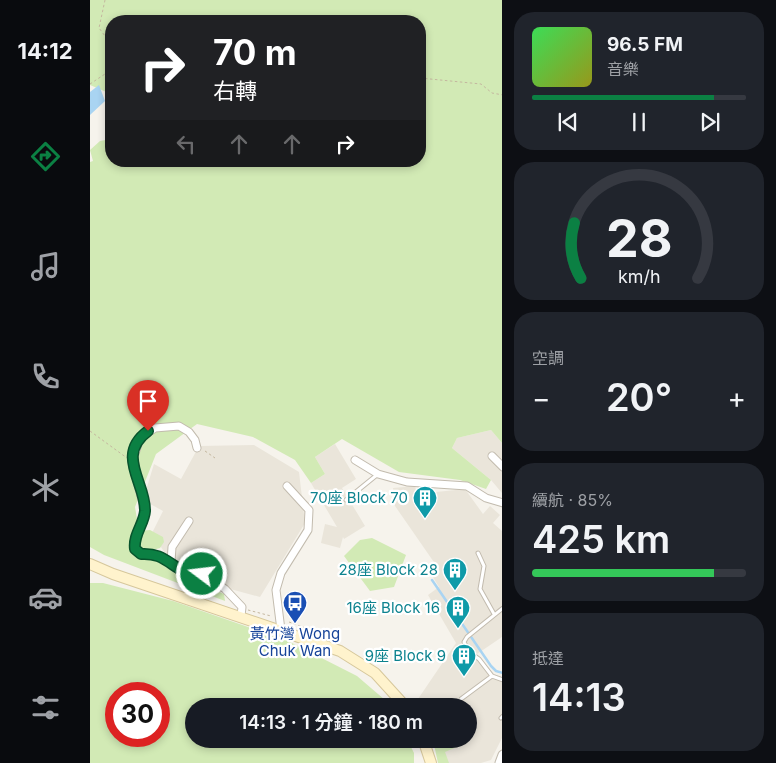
<!DOCTYPE html>
<html lang="zh-TW">
<meta charset="utf-8">
<style>
:root{--surface:#171b24;--page:#20242c;--text:#f1f3f6;--muted:#9ea1a6;--line:#363941;--accent:#0b8043}
body{margin:0;font-family:Inter,"Noto Sans TC",sans-serif;background:var(--page);color:var(--text);height:100vh;display:flex;flex-direction:column;font-size:19px;white-space:nowrap}
*{box-sizing:border-box;margin:0}
p{font-size:16px;color:var(--muted)}
.icon{flex:none;width:28px;height:28px;fill:none;stroke:currentColor;stroke-width:2;stroke-linecap:round;stroke-linejoin:round}
.map{position:relative;flex:1;overflow:hidden}
.drawer{display:flex;flex-direction:column;gap:12px;padding:12px;background:#0d0f14;width:274px}
.drawer>*{flex:none}
.banner{position:absolute;left:15px;top:15px;width:321px;height:152px;border-radius:20px;box-shadow:0 2px 8px #0003;background:#202124;color:#fff;overflow:hidden}
.speed{position:absolute;left:15px;top:682px;display:flex;gap:10px;font-size:25px;font-weight:700;text-align:center}
.speed>*{display:grid;place-content:center;width:65px;height:65px;border-radius:50%;background:var(--surface);box-shadow:0 2px 8px #0003;line-height:1}
.speed .limit{border:8px solid #d22;background:#fff;color:#111}
.pin{position:absolute;display:grid;place-items:center;width:42px;height:42px;color:#fff;margin:-51px -21px;border-radius:50% 50% 50% 0;rotate:-45deg;box-shadow:0 0 5px #0007}
.pin .icon{rotate:45deg}
.me{position:absolute;width:55px;margin:-28px;rotate:285deg;stroke-linejoin:round;filter:drop-shadow(0 0 4px #0008)}
.turn{display:flex;align-items:center;gap:18px;height:105px;padding:0 25px;font-size:22px}
.turn .icon{width:65px;height:65px;stroke-width:2.5}
.turn b{display:block;font-size:35px;line-height:42px}
.lanes{display:flex;align-items:center;height:48px;padding:0 25px;background:#0003;justify-content:center;gap:25px;direction:ltr}
.lanes .off{opacity:.35}
.big{font-size:38px;font-weight:600;line-height:1.1}
.drawer .widget{flex:1;display:flex;flex-direction:column;justify-content:center;gap:8px;min-width:0;padding:0 18px;border-radius:20px;background:var(--page)}
.drawer .dial{align-items:center;gap:0}
.dial svg{height:130px;overflow:visible;fill:none;stroke:var(--line);stroke-width:7;stroke-linecap:round;text-anchor:middle}
.dial text{fill:var(--text);stroke:none}
.song{display:flex;align-items:center;gap:15px}
.cover{width:60px;height:60px;border-radius:8px;background:linear-gradient(135deg,hsl(130 70% 55%),hsl(60 70% 35%))}
.played{height:5px;border-radius:2px;background:linear-gradient(90deg,var(--accent) 85%,var(--line) 85%)}
.keys{display:flex;justify-content:space-around;direction:ltr}
.heat{display:flex;justify-content:space-between;align-items:center;font-size:28px;direction:ltr}
.charge{height:8px;border-radius:4px;background:linear-gradient(90deg,#34c759 85%,var(--line) 0)}
.trip{position:absolute;left:95px;top:698px;width:292px;height:50px;border-radius:25px;background:var(--surface);box-shadow:0 2px 8px #0003;font-weight:600;line-height:50px;text-align:center}
main{display:flex;flex:1;min-height:0}
.menu{display:flex;flex-direction:column;width:90px;justify-content:space-around;align-items:center;background:#090b0e;color:var(--muted)}
.menu .icon{width:35px;height:35px}
.menu .current{color:var(--accent)}
.menu b{font-size:22px;color:var(--text)}
.map>svg:first-child{display:block}
</style>
<main>
<nav class="menu">
<b>14:12</b>
<svg class="icon current" aria-label="directions" viewBox="0 0 24 24"><path d="M12 3l9 9-9 9-9-9zM9 14v-3h6M13 9l2 2-2 2"/></svg>
<svg class="icon" aria-label="music" viewBox="0 0 24 24"><path d="M9 18V5l10-2v13"/><circle cx="6" cy="18" r="3"/><circle cx="16" cy="16" r="3"/></svg>
<svg class="icon" aria-label="phone" viewBox="0 0 24 24"><path d="M5 4h4l2 5-3 2q2 4 5 5l2-3 5 2v4C11 20 4 13 5 4z"/></svg>
<svg class="icon" aria-label="climate" viewBox="0 0 24 24"><path d="M12 3v18M4 7l16 10M4 17L20 7"/></svg>
<svg class="icon" aria-label="car" viewBox="0 0 24 24"><path d="M5 17H2v-5l4-1 3-4h7l3 4 3 1v5h-3M9 17h6M6 11h13"/><circle cx="7" cy="17" r="2"/><circle cx="17" cy="17" r="2"/></svg>
<svg class="icon" aria-label="filters" viewBox="0 0 24 24"><path d="M4 7h16M4 17h16"/><circle cx="9" cy="7" r="2"/><circle cx="15" cy="17" r="2"/></svg>
</nav>
<div class="map">
<svg width="413" height="763" viewBox="0 0 413 763">
<rect width="100%" height="100%" fill="#f6f3ec"/>
<path fill="#eae5da" d="M401,430l11,13v50l-11,-13 -39,-32 5,-10z
M245,444l21,35 -14,9 23,38 -21,13 -1,-2 -3,11 -19,-5 4,-19 12,3 -26,-44 14,-9 -10,-17z
M164,445l45,27 6,51 -45,74 -81,-22 -27,-42 11,-22 -20,-11 11,-36 27,15 18,-33z
M325,486l2,8 48,-5 18,25 7,-8 10,9 -7,8 9,8v106l-25,17 17,20 8,3v61l-11,22 -10,3h-37l-9,-24h34v-33h-48l-3,-7 38,-56 -28,-48 11,-8 -8,-13 7,-6 -43,-62 -2,-18z"/>
<path fill="#d2eab5" fill-rule="evenodd" d="M0,0h412v443l-11,-13 -34,8 -5,10 39,32 -5,9 -26,-9 -61,-8 -57,-33 -27,18 10,17 -14,9 -16,-23 -42,-23 -56,-13 -41,30 -21,53 4,24 11,-1 13,7 1,5 -4,6 -14,4 27,20 51,22 1,7 -121,-46 -14,-8v-385l3,-1 -3,-11 10,-9 11,-2v22h309v-140h-309v73l-21,-9z
M282,538l34,17 -12,32 -24,4 -26,-35 16,-16z
M0,583h13l70,18 115,40 69,35 35,30h-198v33h213l7,14v10h-324zM26,694h43v42h-43z
M348,739h27l3,3 -23,10 4,11h-11l-5,-23z"/>
<path fill="#a9d4f2" d="M9,85l6,16 -15,14v-23z"/>
<g fill="none" stroke-linecap="round" stroke-linejoin="round">
<path stroke="#a9d4f2" stroke-width="2.5" d="M342,580l59,86 5,5 7,2"/>
<defs>
<path id="service" d="M256,500l32,-26
M388,553l6,13 -4,23 14,25
M413,608l-36,29 -3,5 5,10 10,7 13,17 11,4
M371,699l31,-23
M411,718l2,-2"/>
<path id="minor" d="M107,448l-2,-8 -6,-8 -10,-6 -24,2 -15,10 -8,25 13,48 -10,29v9l6,5h13l11,4 18,12 22,5 20,14 17,18 -1,9
M402,456l11,11
M265,460l23,14 29,8 60,4 19,12 17,5
M81,562l1,-15 17,-26
M191,630l-5,-40 5,-17 27,-43 1,-20 -22,-24"/>
<path id="tertiary" d="M410,763l3,-8"/>
<path id="secondary" d="M0,564l23,10 227,77 35,22 30,33
M333,739l8,24"/>
</defs>
<use href="#service" stroke="#c2bbae" stroke-width="5"/>
<use href="#minor" stroke="#c2bbae" stroke-width="9"/>
<use href="#tertiary" stroke="#c2bbae" stroke-width="11"/>
<use href="#secondary" stroke="#d6c79b" stroke-width="12"/>
<path stroke="#c4b79f" stroke-width="1" stroke-dasharray="2.5 2.5" stroke-linecap="butt" d="M15,0l-6,28 9,12 3,11
M330,78l61,6 11,9 11,2
M0,84l21,-14
M0,431l37,27
M115,451l10,7
M158,610l23,6
M199,622l41,15"/>
<use href="#service" stroke="#fff" stroke-width="3"/>
<use href="#minor" stroke="#fff" stroke-width="7"/>
<use href="#tertiary" stroke="#fff" stroke-width="9"/>
<use href="#secondary" stroke="#fff3cd" stroke-width="10"/>
</g>
<g fill="none" stroke-linecap="round" stroke-linejoin="round">
<defs>
<path id="route" d="M58,431c-33,24 -2,52 -3,80 -1,13 -12,24 -10,38l6,5c17,-1 23,5 37,14 7,4 16,5 24,6"/>
</defs>
<use href="#route" stroke="#07532c" stroke-width="12"/>
<use href="#route" stroke="#0b8043" stroke-width="9"/>
</g>
<defs>
<symbol id="building-pin" viewBox="-11 -11 22 30"><path d="M0 17L-7.5 6A9.5 9.5 0 1 1 7.5 6Z" fill="#0f9aa8" stroke="#fff"/><path d="M-4-6H4V6H1V3H-1V6H-4ZM-2.5-4.3h1.7v1.8h-1.7ZM.8-4.3h1.7v1.8H.8ZM-2.5-1h1.7V.8h-1.7ZM.8-1h1.7V.8H.8Z" fill="#fff"/></symbol>
<symbol id="bus-pin" viewBox="-11 -11 22 30"><path d="M0 17L-7.5 6A9.5 9.5 0 1 1 7.5 6Z" fill="#1a4fb4" stroke="#fff"/><path d="M-5-6H5V4H4V6H2V4H-2V6H-4V4H-5ZM-3.5-4V0h7V-4ZM-3.5 1.2v1.5H-2V1.2ZM2 1.2v1.5H3.5V1.2Z" fill="#fff"/></symbol>
</defs>
<g fill-rule="evenodd">
<use href="#building-pin" x="321" y="484" width="28" height="38"/>
<use href="#building-pin" x="351" y="556" width="28" height="38"/>
<use href="#bus-pin" x="191" y="589" width="28" height="38"/>
<use href="#building-pin" x="354" y="594" width="28" height="38"/>
<use href="#building-pin" x="360" y="642" width="28" height="38"/>
</g>
<g text-anchor="middle" stroke-width="4.5" stroke-linejoin="round" paint-order="stroke">
<g font-size="15" fill="#0d838f" stroke="#fff" text-anchor="end">
<text x="318" y="503">70座 Block 70</text>
<text x="348" y="575">28座 Block 28</text>
<text x="350" y="613">16座 Block 16</text>
<text x="356" y="661">9座 Block 9</text>
</g>
<g font-size="15" fill="#164399" stroke="#fff">
<text x="205" y="639">黃竹灣 Wong<tspan x="205" dy="17">Chuk Wan</tspan></text>
</g>
</g>
</svg>
<div class="speed"><div class="limit">30</div></div>
<div class="pin" style="left:58px;top:431px;background:#d93025"><svg class="icon" aria-label="arrive" viewBox="0 0 24 24"><path d="M6 21V4h12l-3 4 3 4H6"/></svg></div>
<svg class="me" style="left:112px;top:574px" viewBox="-20 -20 40 40"><circle r="17" fill="#0b8043" stroke="#fff" stroke-width="3"/><path d="M0-11L8 9 0 5-8 9z" fill="#fff"/></svg>
<div class="trip">14:13 · 1 分鐘 · 180 m</div>
<div class="banner">
<div class="turn"><svg class="icon" aria-label="right" viewBox="0 0 24 24"><path d="M7 20v-9h11M14 6l5 5-5 5"/></svg><div><b>70 m</b>右轉</div></div>
<div class="lanes"><svg class="icon off" aria-label="left" viewBox="0 0 24 24"><path d="M17 20v-9H6M10 6l-5 5 5 5"/></svg><svg class="icon off" aria-label="ahead" viewBox="0 0 24 24"><path d="M12 20V5M6 11l6-6 6 6"/></svg><svg class="icon off" aria-label="ahead" viewBox="0 0 24 24"><path d="M12 20V5M6 11l6-6 6 6"/></svg><svg class="icon" aria-label="right" viewBox="0 0 24 24"><path d="M7 20v-9h11M14 6l5 5-5 5"/></svg></div>
</div>
</div>
<section class="drawer">
<div class="widget">
<div class="song"><i class="cover"></i><div><b>96.5 FM</b><p>音樂</p></div></div>
<div class="played"></div>
<div class="keys"><svg class="icon" aria-label="previous" viewBox="0 0 24 24"><path d="M18 5L8 12l10 7zM5 5v14"/></svg><svg class="icon" aria-label="pause" viewBox="0 0 24 24"><path d="M8 5v14M16 5v14"/></svg><svg class="icon" aria-label="next" viewBox="0 0 24 24"><path d="M6 5l10 7-10 7zM19 5v14"/></svg></div>
</div>
<div class="widget dial"><svg viewBox="0 0 100 80">
<path d="M14 69A42 42 0 1 1 86 69"/>
<path d="M14 69A42 42 0 0 1 10 35" stroke="#0b8043"/>
<text x="50" y="56" font-size="32" font-weight="700">28</text>
<text x="50" y="72" font-size="11">km/h</text>
</svg></div>
<div class="widget"><p>空調</p>
<div class="heat"><a>−</a><b class="big">20°</b><a>+</a></div>
</div>
<div class="widget"><p>續航 · 85%</p><b class="big">425 km</b><div class="charge"></div></div>
<div class="widget"><p>抵達</p><b class="big">14:13</b></div>
</section>
</main>
